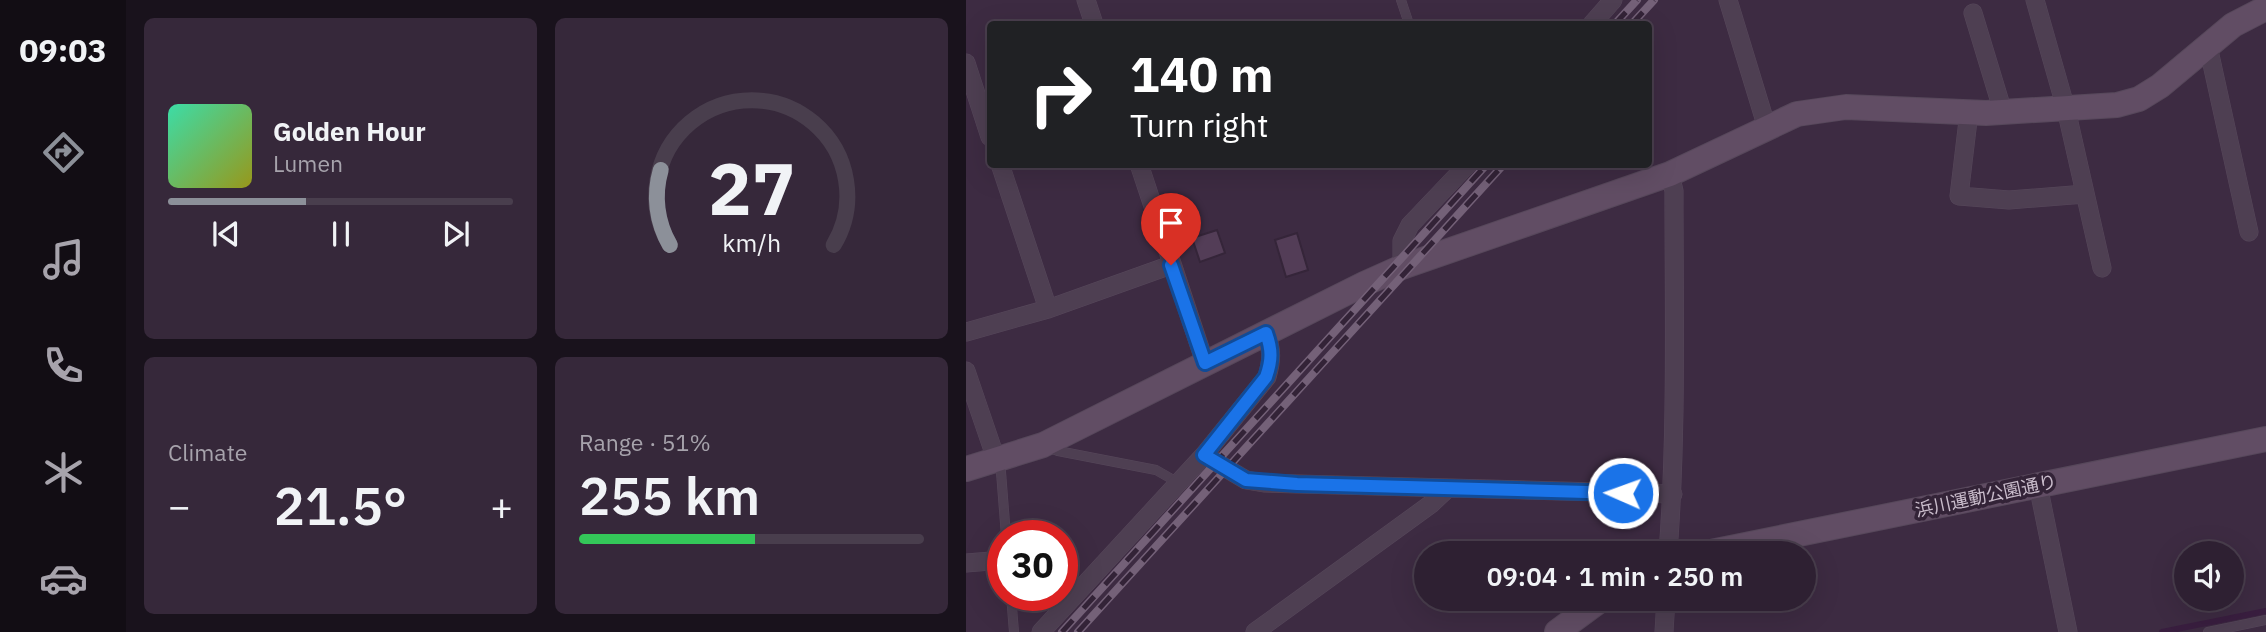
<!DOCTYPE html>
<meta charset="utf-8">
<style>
:root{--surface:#2e2032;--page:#36283a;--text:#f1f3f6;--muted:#a7a3ac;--line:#493e4d;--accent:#8c9099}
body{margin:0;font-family:"IBM Plex Sans","Noto Sans JP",sans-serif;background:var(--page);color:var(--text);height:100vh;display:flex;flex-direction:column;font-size:26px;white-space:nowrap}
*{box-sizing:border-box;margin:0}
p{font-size:23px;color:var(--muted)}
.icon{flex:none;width:38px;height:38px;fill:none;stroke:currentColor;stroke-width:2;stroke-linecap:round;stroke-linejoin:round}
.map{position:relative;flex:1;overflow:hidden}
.side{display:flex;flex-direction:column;gap:18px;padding:18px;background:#19121c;width:840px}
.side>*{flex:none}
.top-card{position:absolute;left:21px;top:21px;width:665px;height:147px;border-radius:7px;box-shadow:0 7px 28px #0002,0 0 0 2px var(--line);background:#202124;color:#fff;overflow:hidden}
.buttons{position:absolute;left:1208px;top:541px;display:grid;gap:14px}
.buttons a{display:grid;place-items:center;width:70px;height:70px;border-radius:50%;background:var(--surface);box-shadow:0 7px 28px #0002,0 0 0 2px var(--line);font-size:35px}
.speed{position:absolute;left:21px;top:520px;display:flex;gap:14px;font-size:35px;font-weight:700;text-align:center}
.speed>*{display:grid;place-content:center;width:91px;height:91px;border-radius:50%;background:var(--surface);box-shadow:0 7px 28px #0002,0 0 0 2px var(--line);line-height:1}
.speed .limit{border:10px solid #d22;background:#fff;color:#111}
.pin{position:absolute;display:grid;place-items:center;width:60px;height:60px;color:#fff;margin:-72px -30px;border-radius:50% 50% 50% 0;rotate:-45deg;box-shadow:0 0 7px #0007}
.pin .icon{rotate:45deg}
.me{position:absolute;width:77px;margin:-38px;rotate:272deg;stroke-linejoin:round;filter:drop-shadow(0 0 5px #0008)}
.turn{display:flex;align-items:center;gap:24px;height:147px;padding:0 28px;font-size:32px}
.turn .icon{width:91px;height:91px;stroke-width:2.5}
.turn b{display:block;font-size:49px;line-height:60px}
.big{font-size:52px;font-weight:600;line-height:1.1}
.side .widget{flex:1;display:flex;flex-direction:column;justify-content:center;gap:10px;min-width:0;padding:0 24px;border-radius:10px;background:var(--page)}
.side .dial{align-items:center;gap:0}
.dial svg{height:182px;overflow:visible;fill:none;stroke:var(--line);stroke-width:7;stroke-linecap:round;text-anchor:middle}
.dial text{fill:var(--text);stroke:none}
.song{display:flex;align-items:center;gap:21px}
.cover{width:84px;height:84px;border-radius:10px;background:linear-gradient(135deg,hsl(160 70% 55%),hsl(60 70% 35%))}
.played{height:7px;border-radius:4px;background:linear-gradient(90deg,var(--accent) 40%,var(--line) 40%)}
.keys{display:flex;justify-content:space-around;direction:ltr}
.heat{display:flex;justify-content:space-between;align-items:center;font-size:38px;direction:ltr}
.charge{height:10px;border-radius:5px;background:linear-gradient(90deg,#34c759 51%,var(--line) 0)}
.side .tiles{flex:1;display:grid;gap:18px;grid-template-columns:repeat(2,1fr)}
.trip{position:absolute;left:448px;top:541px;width:402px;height:70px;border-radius:35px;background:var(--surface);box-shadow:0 7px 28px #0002,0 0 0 2px var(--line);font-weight:600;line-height:70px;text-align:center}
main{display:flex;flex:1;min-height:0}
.menu{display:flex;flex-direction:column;width:126px;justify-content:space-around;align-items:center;background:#120d14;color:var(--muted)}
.menu .icon{width:49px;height:49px}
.menu .current{color:var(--accent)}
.menu b{font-size:32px;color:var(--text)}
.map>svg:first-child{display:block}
</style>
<main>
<nav class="menu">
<b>09:03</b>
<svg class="icon current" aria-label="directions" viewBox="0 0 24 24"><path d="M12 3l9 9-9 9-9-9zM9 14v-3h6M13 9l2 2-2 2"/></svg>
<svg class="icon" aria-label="music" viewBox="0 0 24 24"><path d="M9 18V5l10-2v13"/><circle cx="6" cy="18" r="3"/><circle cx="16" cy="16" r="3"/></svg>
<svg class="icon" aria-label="phone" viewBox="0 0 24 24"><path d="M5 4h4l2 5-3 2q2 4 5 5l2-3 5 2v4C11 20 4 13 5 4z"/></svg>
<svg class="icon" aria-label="climate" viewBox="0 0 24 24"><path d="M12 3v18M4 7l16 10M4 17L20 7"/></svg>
<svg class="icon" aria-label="car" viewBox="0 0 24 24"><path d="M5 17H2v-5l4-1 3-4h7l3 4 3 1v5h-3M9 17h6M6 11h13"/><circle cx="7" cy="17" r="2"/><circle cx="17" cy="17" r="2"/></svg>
</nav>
<section class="side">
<div class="tiles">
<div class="widget">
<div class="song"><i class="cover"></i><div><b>Golden Hour</b><p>Lumen</p></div></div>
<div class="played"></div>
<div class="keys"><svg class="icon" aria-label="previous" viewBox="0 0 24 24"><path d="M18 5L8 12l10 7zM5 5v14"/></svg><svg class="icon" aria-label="pause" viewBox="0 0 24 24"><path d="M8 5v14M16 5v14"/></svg><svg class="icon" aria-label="next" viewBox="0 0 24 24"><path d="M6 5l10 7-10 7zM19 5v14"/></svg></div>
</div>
<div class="widget dial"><svg viewBox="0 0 100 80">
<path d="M14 69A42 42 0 1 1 86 69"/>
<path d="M14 69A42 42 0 0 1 10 36" stroke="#8c9099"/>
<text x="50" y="56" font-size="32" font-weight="700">27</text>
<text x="50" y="72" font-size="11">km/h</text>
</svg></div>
<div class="widget"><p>Climate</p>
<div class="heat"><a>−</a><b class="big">21.5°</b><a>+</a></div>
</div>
<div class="widget"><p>Range · 51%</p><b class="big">255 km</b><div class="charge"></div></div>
</div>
</section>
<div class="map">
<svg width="1300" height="632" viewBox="0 0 1300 632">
<rect width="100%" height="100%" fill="#3d2b42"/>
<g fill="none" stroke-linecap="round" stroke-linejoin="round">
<path stroke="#391e3f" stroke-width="6" d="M1196,632l104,-21"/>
</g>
<path fill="#533d57" stroke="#352539" stroke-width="2" d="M251,230l8,23 -25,9 -8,-24z
M331,233l11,37 -22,7 -11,-37z"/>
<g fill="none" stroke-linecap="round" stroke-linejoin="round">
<defs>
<path id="lane" d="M435,0l8,24
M82,447l10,4 98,19 21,12
M31,461l4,11 5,64
M45,595l3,37
M1242,632l58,-12"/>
<path id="street" d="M120,0l8,24
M762,0l39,128
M1069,0l31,109 36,159
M1007,13l30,99
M626,24l21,-24
M1242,46l41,186
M0,63l24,74
M1003,112l-10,84 50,4 76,-6
M34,164l48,145
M173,164l66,199
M436,267v-26l8,-16 58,-61
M0,332l82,-23 123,-44
M0,371l30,88
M238,455l42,25 18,3 409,11
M1072,485l30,147
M702,553c9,-120 6,-242 6,-362l-4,-17
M0,563l37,-3
M75,632l163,-177 63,-78c5,-17 5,-27 -1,-44
M289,632l176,-128 17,-16
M698,632l2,-34"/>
<path id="secondary" d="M0,469l77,-24 321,-161 38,-17 268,-93 127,-60 49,-7 140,6 131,-8 22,-6 21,-13 73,-61 33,-17
M740,553l560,-114
M591,632l46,-34"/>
</defs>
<use href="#lane" stroke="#57485b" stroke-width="10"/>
<use href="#street" stroke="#57485b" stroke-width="19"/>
<use href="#secondary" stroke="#57485b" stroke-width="26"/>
<use href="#lane" stroke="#4e3f52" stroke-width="9"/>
<use href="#street" stroke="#4e3f52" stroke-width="18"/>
<use href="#secondary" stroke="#614d64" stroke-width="24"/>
<defs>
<path id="rail" d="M649,24l22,-24
M666,24l22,-24
M96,632l425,-468
M112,632l426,-468"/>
</defs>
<use href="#rail" stroke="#746178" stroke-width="8"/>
<use href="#rail" stroke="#332337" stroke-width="5" stroke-dasharray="16" stroke-linecap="butt"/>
</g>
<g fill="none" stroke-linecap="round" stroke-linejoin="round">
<defs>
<path id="route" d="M205,265l34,98 61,-30c6,17 6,27 0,44l-62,78 42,25 51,4 326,9"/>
</defs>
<use href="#route" stroke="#114b97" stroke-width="18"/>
<use href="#route" stroke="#1a73e8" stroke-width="12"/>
</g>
<g text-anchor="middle" stroke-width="7" stroke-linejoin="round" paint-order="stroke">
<g font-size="18" fill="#c9bccb" stroke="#332337">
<text transform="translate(1020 496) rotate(-12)" y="6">浜川運動公園通り</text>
</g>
</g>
</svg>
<div class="buttons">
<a><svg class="icon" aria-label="sound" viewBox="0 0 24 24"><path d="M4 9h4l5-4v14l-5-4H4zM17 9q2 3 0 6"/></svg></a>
</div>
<div class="speed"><div class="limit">30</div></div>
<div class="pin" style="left:205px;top:265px;background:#d93025"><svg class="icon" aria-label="arrive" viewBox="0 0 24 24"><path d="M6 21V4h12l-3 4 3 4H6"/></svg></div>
<svg class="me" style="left:657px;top:493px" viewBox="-20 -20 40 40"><circle r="17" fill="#1a73e8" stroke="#fff" stroke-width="3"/><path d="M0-11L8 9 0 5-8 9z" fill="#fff"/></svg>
<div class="trip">09:04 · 1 min · 250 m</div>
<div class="top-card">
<div class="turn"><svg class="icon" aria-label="right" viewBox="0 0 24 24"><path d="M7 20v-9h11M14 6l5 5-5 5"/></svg><div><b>140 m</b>Turn right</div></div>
</div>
</div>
</main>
